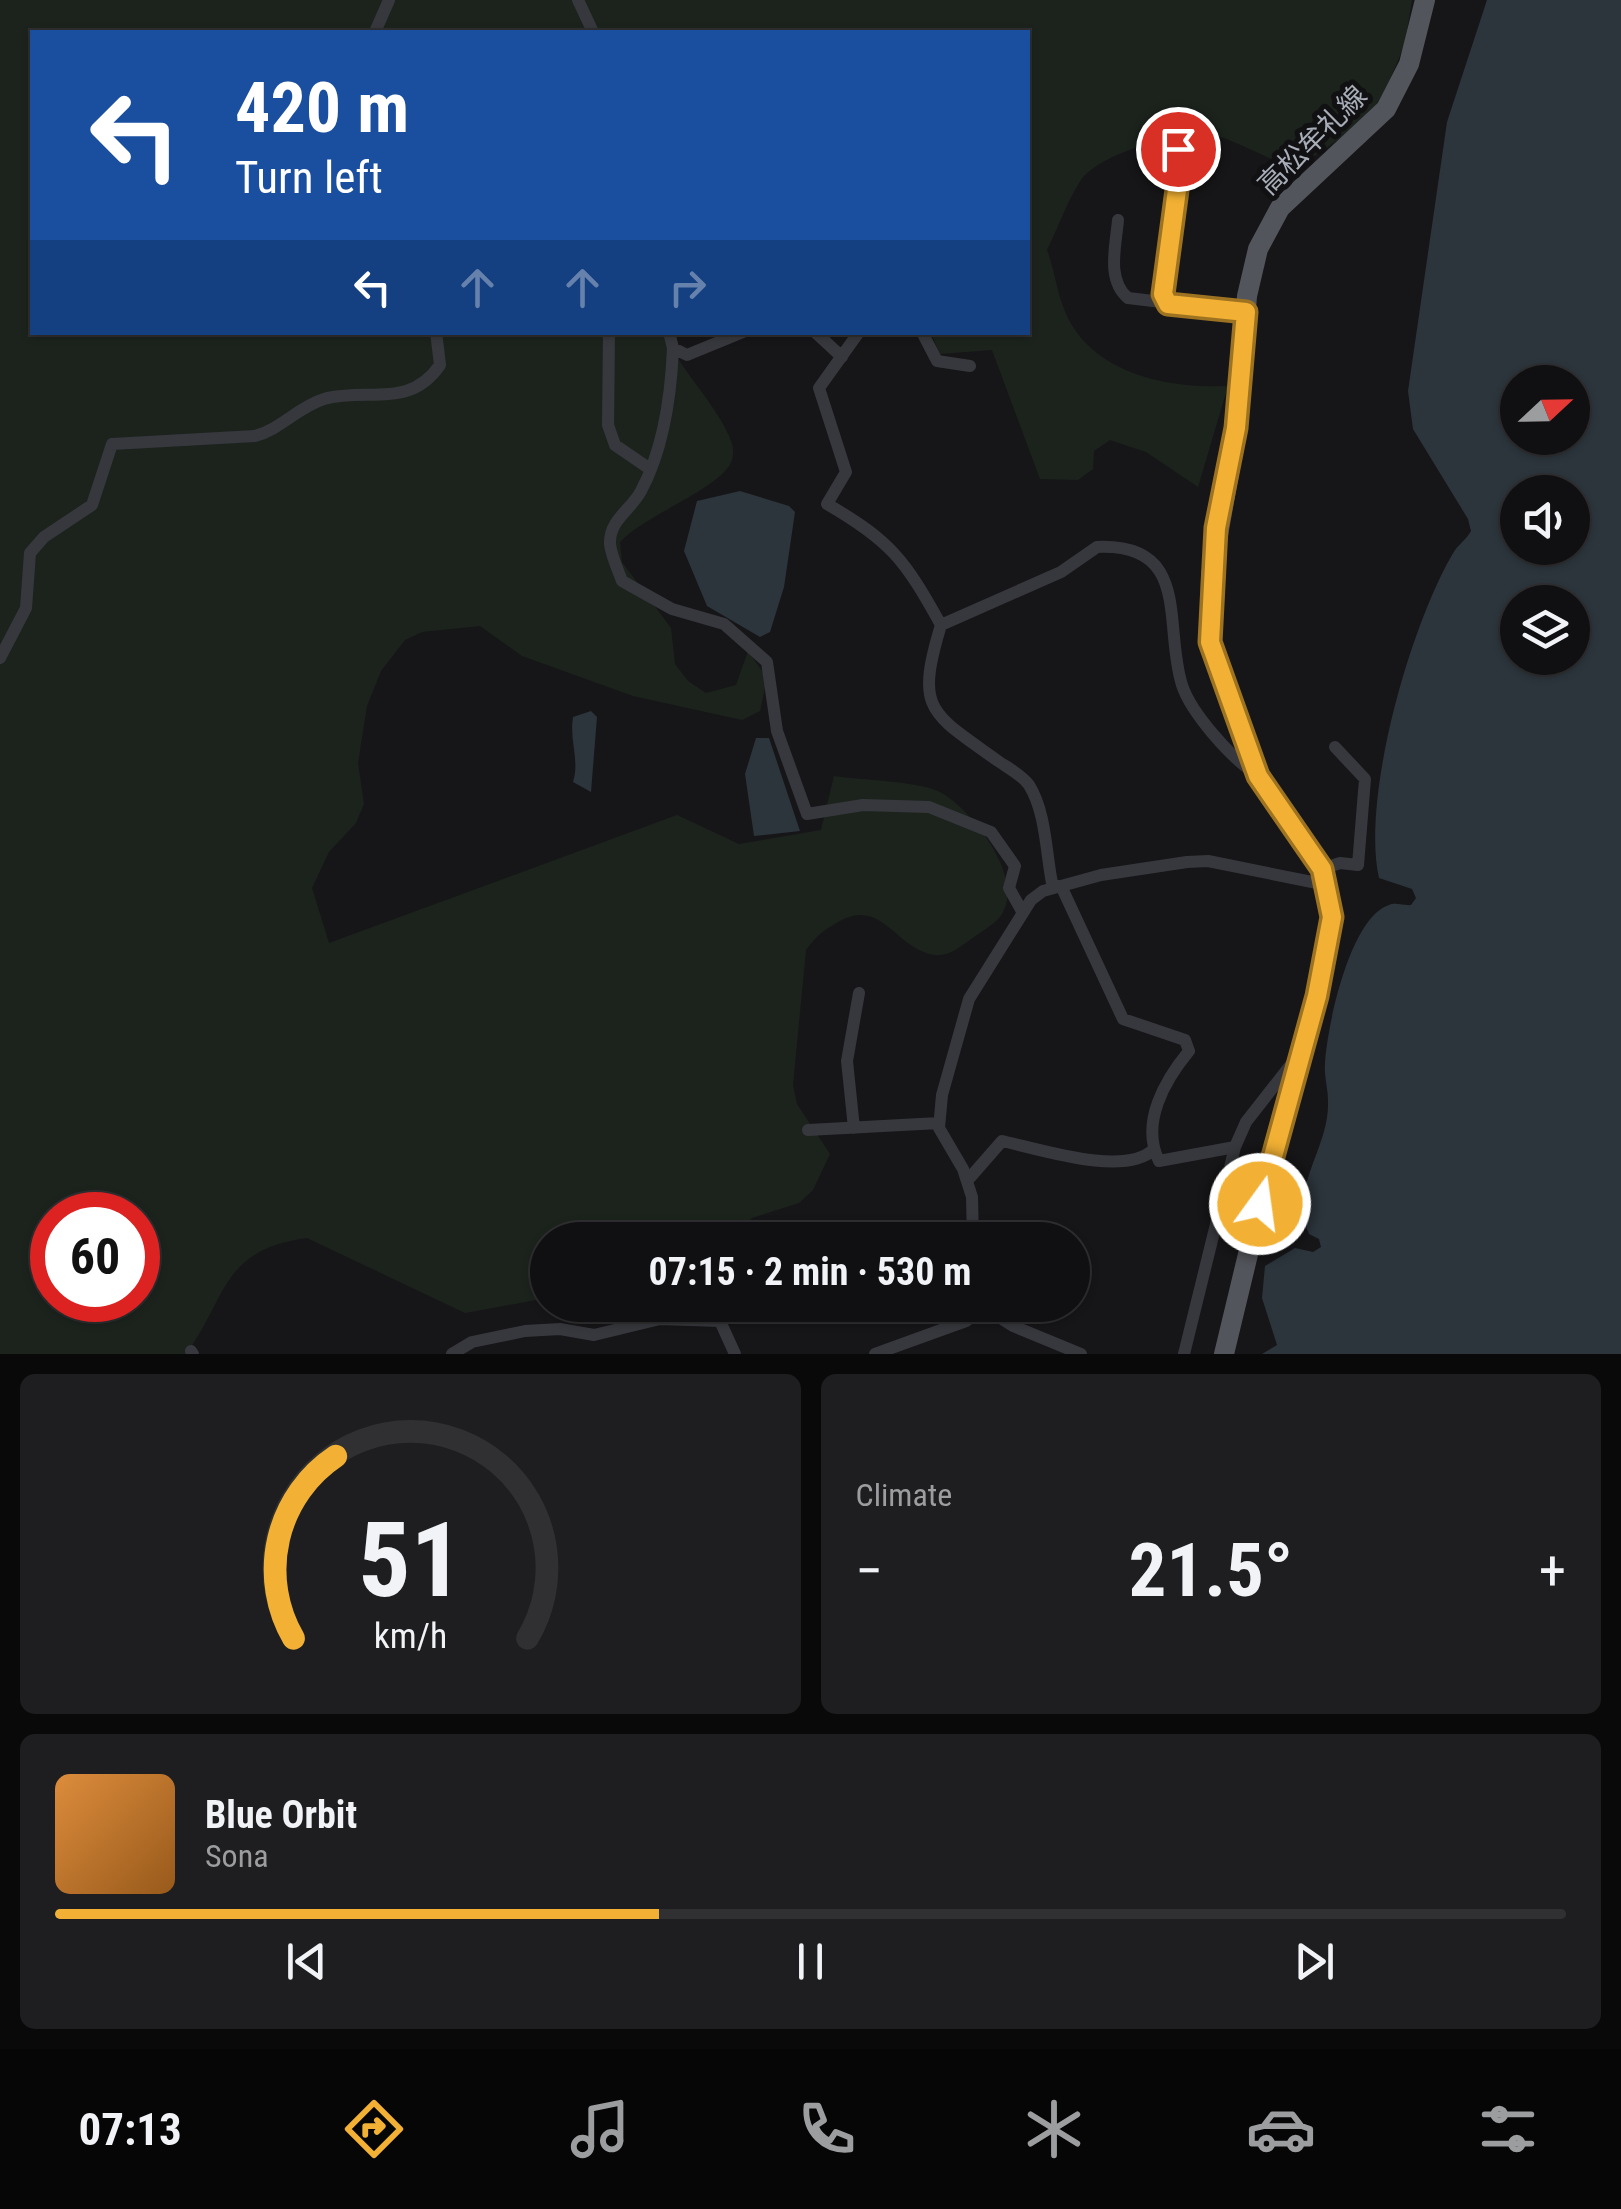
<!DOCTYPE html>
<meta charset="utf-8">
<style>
:root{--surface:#101012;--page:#1e1e20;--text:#f1f3f6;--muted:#9c9d9f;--line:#303032;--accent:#f2b134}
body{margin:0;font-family:"Roboto Condensed","Noto Sans JP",sans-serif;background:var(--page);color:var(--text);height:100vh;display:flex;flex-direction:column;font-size:38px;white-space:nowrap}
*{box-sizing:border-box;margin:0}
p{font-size:32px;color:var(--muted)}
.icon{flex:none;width:55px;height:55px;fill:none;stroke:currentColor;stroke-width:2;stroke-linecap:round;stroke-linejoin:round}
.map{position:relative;height:1354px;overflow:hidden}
.sheet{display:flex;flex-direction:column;gap:20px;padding:20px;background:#09090a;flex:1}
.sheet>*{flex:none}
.top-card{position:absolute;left:30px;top:30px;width:1000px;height:305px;border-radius:0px;box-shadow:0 2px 8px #0004,0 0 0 2px var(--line);background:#1a4fa0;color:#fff;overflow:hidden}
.needle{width:65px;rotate:68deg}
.controls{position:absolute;left:1500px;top:365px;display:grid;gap:20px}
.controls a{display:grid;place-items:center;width:90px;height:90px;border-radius:50%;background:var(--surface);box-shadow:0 2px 8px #0004,0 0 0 2px var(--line);font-size:50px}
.speed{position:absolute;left:30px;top:1192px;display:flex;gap:20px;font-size:50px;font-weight:700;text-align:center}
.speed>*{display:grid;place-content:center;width:130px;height:130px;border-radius:50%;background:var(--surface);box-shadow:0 2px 8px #0004,0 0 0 2px var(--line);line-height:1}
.speed .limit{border:15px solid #d22;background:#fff;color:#111}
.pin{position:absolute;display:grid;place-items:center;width:85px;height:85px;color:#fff;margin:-42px;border:5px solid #fff;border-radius:50%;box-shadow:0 2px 10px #0007}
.me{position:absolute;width:110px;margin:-55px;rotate:14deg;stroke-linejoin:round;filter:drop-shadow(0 0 8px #0008)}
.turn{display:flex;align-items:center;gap:35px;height:210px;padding:0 40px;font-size:45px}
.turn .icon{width:130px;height:130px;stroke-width:2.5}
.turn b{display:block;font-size:70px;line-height:85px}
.lanes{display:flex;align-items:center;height:95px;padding:0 40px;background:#0003;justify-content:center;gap:50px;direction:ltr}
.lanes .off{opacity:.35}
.big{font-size:75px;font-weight:700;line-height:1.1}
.sheet .tile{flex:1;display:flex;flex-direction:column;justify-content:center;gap:15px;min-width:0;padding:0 35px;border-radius:15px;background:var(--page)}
.sheet .dial{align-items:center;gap:0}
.dial svg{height:260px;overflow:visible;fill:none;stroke:var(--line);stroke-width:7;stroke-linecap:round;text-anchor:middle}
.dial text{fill:var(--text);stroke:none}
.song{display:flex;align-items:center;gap:30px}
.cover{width:120px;height:120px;border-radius:15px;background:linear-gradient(135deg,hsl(30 70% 55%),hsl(30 70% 35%))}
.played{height:10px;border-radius:5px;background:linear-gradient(90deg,var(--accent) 40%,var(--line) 40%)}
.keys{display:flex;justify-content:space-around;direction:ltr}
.heat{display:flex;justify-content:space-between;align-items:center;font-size:55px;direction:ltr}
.sheet .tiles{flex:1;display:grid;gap:20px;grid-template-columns:1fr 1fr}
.tile:last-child{grid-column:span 2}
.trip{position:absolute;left:530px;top:1222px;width:560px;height:100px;border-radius:50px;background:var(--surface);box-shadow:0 2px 8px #0004,0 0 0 2px var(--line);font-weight:700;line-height:100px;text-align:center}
.menu{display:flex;height:160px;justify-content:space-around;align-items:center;background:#060607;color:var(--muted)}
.menu .icon{width:70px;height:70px}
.menu .active{color:var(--accent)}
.menu b{font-size:45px;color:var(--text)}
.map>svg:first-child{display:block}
</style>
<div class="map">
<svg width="1621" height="1354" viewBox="0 0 1621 1354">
<rect width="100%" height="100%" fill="#161618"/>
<path fill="#1c231d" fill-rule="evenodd" d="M0,0h1412l-7,43 -29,71 -81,55c-24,-9 -47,-22 -71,-31 -33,-11 -122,13 -143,42 -14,21 -23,48 -34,70 7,19 10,41 17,59 25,65 105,80 164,77l-30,101 -52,-35 -36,-12 -16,11 -1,18 -15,11 -38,-1 -48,-129 -52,4 -9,-21 97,-1v-300h-996v300l632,1c15,34 41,59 59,91 6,12 13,22 9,36 -8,27 -89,56 -112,82l2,20 49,66 4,36 13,17 18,12 30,-8 12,-34 19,27 -7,33 -18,9 -109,-24 -111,-40 -42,-30 -58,6 -17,8 -24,31 -14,35 -9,57 6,41 -8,19 -27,29 -17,36 17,55 348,-128 62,29 82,-14 13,-54c26,4 84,5 106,16 33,18 89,90 59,126 -6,7 -17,13 -25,19 -12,8 -24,20 -40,18 -38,-6 -52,-57 -94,-34 -15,8 -24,15 -34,29l-13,135 4,19 33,50 -17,36 -14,13 -47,15 -22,22h-182l-1,58 -82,15 -158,-75c-87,12 -79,59 -121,116h-186zM52,1215h86v85h-86z"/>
<path fill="#2c353c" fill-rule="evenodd" d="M1487,0h134v1354h-359l15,-9 -15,-47 3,-32 30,-18 18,4 8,-5 -2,-8 -10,-5c-21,-46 21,-86 19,-133 0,-13 -4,-24 -3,-38 2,-36 25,-146 64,-158 7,-3 15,1 22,0l5,-7 -4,-9 -33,-11c-18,-80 31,-251 73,-323 5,-10 14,-15 19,-24l-3,-12 -55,-90 -5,-38 39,-269zM1518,382h54v56h-54zM1518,492h54v56h-54zM1518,602h54v56h-54z
M740,491l49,15 6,6 -11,75 -14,45 -10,5 -53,-31 -23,-55 13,-50z
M591,711l6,6 -6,75 -18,-10c7,-22 -4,-42 0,-65z
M756,738h13l31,93 -46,5 -9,-62z"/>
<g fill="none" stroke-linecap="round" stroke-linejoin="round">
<path stroke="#37383d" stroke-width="12" d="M578,0l15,32
M375,32l14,-32
M1118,220c-2,25 -12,60 10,78l117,14
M1168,304l-5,-10 18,-134 -3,-11
M609,332l-1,93 7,20 35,24
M669,332l4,16 14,7 56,-23
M815,332l27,25
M859,332l-40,56 27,84 -19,32c64,37 78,56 114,121
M922,332l15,29 33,5
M673,348c-2,48 -9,100 -32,143 -10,19 -32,29 -31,53 1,11 8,26 12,37l50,28 52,15 43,38 10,69 30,83 56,-9 66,2 62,25 24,34 -6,22 14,25
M0,658l26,-50 4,-55 14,-16 48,-32 20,-61 143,-8c26,-7 43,-29 69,-37 43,-12 85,11 116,-34l-4,-33
M1256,774c-24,-15 -65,-61 -74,-89 -19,-60 10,-142 -85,-138l-36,25 -120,53c-26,86 -11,87 57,136 10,7 24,14 31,24 17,27 17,68 23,98l10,5 61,131 62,21 4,11c-24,29 -49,72 -30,110l76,-14 11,-25 47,-60
M1322,869l18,-6 18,2 7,-86 -30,-32
M854,1128l-7,-67 12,-68
M808,1130l131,-7
M967,1181l35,-40c37,8 122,36 151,9
M973,1240l-1,-43 -9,-28 -24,-41 3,-33 27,-96 62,-99 12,-9 58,-16 86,-13 21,-1 119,24
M980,1305l33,21 68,28
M720,1321l8,-16
M191,1351l2,3
M452,1354l20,-12 53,-11 35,-2 34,6 66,-16 60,2 15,33
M875,1354l91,-33 17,-12
M1184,1354l51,-207"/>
<path stroke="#53555c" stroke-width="20" d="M1224,1354l52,-216 41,-143 15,-78 -10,-48 -63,-93 -49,-134 1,-67 26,-147 10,-132 11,-47 22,-41 106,-99 23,-45 16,-64"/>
</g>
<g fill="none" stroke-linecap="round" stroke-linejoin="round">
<defs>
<path id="route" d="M1178,149l3,11 -18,134 5,10 78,8 -10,116 -20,100 -6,114 48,134 64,93 10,48 -15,79 -57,208"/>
</defs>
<use href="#route" stroke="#9d7322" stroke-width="25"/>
<use href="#route" stroke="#f2b134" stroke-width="18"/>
</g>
<g text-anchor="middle" stroke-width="10" stroke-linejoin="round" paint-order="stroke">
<g font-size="28" fill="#a8adb8" stroke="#111113">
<text transform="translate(1312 140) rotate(-45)" y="10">高松牟礼線</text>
</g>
</g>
</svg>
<div class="controls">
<a><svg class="needle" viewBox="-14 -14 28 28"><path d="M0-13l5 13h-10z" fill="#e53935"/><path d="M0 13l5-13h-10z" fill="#9c9d9f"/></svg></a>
<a><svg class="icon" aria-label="sound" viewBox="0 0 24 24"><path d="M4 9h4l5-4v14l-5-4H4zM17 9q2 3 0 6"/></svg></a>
<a><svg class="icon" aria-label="layers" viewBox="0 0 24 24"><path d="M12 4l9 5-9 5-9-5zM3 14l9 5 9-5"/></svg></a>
</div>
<div class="speed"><div class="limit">60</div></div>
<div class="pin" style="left:1178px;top:149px;background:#d93025"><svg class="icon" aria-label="arrive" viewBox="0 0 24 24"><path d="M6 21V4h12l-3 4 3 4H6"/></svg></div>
<svg class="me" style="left:1260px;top:1204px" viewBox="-20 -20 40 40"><circle r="17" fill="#f2b134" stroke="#fff" stroke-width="3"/><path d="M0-11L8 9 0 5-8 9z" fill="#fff"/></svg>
<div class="trip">07:15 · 2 min · 530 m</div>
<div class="top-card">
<div class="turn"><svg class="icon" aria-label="left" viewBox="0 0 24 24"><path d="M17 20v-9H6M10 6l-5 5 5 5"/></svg><div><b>420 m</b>Turn left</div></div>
<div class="lanes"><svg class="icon" aria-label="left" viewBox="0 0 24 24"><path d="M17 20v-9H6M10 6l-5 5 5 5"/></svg><svg class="icon off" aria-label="ahead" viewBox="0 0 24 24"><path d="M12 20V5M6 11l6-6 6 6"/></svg><svg class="icon off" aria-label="ahead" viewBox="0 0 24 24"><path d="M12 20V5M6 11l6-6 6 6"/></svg><svg class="icon off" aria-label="right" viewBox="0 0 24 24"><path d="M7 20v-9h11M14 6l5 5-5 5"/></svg></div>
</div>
</div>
<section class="sheet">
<div class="tiles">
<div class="tile dial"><svg viewBox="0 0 100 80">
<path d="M14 69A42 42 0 1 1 86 69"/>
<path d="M14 69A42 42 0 0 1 27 13" stroke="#f2b134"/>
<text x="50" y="56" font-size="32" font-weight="700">51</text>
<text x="50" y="72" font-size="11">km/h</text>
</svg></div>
<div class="tile"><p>Climate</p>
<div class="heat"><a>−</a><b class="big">21.5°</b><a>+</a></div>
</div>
<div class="tile">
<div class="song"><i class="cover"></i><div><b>Blue Orbit</b><p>Sona</p></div></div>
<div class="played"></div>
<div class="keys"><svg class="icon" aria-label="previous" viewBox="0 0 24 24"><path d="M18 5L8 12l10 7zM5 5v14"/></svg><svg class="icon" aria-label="pause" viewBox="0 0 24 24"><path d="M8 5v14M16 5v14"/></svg><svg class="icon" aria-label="next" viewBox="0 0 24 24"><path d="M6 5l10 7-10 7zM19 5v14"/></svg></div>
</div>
</div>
</section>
<nav class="menu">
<b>07:13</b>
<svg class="icon active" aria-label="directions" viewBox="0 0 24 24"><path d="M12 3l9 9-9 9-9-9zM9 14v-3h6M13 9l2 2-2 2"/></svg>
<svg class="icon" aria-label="music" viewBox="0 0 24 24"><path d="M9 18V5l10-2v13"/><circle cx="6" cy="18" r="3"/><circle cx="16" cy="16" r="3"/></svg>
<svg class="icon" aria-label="phone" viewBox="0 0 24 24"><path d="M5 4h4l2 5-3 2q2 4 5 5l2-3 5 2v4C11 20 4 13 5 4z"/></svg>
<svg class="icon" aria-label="climate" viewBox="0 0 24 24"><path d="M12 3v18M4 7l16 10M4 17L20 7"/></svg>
<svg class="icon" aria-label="car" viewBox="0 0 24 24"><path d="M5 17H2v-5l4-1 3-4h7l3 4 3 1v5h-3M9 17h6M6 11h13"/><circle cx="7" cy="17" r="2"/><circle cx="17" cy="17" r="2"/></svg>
<svg class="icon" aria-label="filters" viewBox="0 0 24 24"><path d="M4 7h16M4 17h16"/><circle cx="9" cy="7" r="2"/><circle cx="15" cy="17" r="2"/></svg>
</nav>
